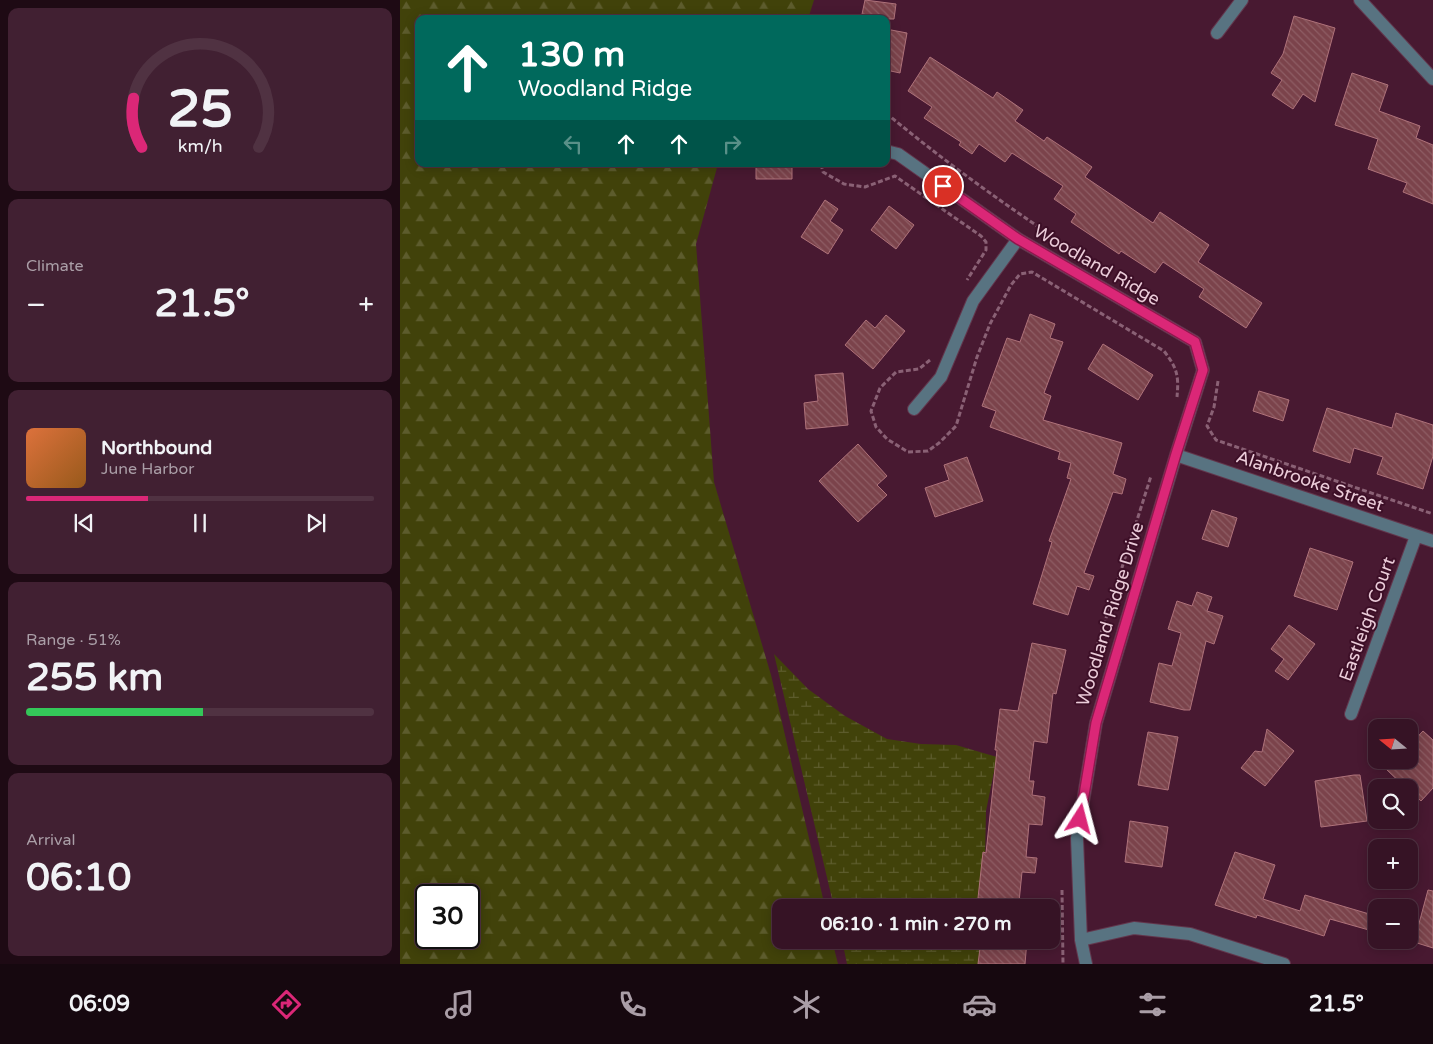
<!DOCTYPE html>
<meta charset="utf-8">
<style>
:root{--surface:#361325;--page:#412032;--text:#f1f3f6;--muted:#aa9ea7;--line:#503242;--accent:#db2777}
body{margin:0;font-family:"Varela Round",sans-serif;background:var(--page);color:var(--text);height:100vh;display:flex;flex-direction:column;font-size:19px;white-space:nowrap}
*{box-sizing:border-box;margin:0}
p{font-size:16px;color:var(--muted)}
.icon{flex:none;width:28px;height:28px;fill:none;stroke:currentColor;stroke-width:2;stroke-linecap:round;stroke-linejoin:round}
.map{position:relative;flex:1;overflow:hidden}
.side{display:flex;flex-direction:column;gap:8px;padding:8px;background:#1e0a14;width:400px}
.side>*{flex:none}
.top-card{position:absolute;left:15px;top:15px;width:475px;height:152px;border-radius:10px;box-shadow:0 2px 12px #0003,0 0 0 1px var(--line);background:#00695c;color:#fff;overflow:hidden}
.needle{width:32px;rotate:288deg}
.buttons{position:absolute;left:968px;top:719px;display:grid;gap:10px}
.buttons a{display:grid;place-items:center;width:50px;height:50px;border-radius:10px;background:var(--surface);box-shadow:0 2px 12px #0003,0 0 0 1px var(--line);font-size:25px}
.speed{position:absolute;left:15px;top:884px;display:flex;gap:10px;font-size:25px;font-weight:700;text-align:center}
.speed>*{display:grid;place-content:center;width:65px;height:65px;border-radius:50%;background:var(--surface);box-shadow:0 2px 12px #0003,0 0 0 1px var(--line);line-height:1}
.speed .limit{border:2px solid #111;border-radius:8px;background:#fff;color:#111}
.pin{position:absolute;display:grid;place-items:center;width:42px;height:42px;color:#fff;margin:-21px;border:2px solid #fff;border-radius:50%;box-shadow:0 1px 5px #0007}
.me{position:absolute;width:55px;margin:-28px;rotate:9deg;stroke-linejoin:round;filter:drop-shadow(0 0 4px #0008)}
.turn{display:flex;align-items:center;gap:18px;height:105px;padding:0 20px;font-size:22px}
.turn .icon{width:65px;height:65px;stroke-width:2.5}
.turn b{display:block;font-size:35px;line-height:42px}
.lanes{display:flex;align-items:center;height:48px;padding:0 20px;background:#0003;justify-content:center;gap:25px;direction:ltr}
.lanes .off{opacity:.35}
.big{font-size:38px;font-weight:700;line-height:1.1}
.side .card{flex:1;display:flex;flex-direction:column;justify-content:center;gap:8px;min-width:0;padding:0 18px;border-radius:10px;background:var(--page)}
.side .dial{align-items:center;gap:0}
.dial svg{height:130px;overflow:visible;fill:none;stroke:var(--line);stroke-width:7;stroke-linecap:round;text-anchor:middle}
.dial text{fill:var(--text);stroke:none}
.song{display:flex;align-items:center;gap:15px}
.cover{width:60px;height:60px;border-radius:8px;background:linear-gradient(135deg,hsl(20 70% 55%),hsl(30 70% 35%))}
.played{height:5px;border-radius:2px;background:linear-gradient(90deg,var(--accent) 35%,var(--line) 35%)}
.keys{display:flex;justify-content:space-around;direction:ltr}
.heat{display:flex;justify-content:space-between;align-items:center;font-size:28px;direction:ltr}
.charge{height:8px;border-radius:4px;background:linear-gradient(90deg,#34c759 51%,var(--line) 0)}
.trip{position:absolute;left:372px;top:899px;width:288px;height:50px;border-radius:10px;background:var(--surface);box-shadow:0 2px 12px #0003,0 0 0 1px var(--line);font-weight:700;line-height:50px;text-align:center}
.tabs{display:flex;height:80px;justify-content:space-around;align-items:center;background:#16080f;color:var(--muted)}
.tabs .icon{width:35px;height:35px}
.tabs .on{color:var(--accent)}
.tabs b{font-size:22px;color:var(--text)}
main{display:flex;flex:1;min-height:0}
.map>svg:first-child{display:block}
</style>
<main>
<section class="side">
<div class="card dial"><svg viewBox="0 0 100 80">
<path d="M14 69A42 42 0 1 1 86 69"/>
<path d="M14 69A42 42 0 0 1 9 39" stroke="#db2777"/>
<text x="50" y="56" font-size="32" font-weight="700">25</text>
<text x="50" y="72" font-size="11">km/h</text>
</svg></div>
<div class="card"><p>Climate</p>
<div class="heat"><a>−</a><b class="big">21.5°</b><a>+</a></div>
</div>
<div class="card">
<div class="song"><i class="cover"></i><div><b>Northbound</b><p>June Harbor</p></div></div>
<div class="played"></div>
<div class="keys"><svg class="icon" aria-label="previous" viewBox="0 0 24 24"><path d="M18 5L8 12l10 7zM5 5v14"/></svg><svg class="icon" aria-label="pause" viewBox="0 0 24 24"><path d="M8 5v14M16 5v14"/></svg><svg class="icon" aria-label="next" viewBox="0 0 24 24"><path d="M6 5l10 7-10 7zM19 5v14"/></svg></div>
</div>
<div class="card"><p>Range · 51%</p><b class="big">255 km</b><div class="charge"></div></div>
<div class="card"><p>Arrival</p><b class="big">06:10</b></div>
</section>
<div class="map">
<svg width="1033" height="964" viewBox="0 0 1033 964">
<defs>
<pattern id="forest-firs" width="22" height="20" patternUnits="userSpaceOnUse" patternTransform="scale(1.25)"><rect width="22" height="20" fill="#41420a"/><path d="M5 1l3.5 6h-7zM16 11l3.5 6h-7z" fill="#5d5c2d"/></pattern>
<pattern id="wetland-marsh" width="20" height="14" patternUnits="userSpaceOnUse" patternTransform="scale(1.25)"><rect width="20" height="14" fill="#41420a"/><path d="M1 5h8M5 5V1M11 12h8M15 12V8" fill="none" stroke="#5d5c2d"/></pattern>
<pattern id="building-back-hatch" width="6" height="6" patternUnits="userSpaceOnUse" patternTransform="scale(1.25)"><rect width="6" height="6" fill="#7b434b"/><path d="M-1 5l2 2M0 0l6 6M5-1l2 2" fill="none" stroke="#8e5d64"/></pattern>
</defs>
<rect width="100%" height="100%" fill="#481931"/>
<path fill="url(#forest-firs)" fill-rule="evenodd" d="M0,0h414l-6,19h-389v145h299l-22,80 18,238 57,193 54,232 -44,1v32h51l6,24h-438zM26,895h43v43h-43z"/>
<path fill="url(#wetland-marsh)" d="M374,654l34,35 37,27 42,23 34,5 35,1 41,12 -11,54 -2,96h-150z
M442,940h144l5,24h-144z"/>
<path fill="url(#building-back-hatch)" stroke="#af727a" d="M465,0l31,4 -2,15h-33z
M894,16l41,12 -20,74 -12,-8 -10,15 -21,-14 10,-15 -11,-7 12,-19z
M486,29l21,4 -7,40 -14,-3z
M530,57l63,41 4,-6 26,18 -8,11 29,20 3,-4 45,30 -7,10 68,46 7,-11 49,33 -11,17 64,41 -16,25 -47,-31 5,-8 -41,-27 -8,11 -34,-22 -2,3 -48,-32 5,-8 -22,-15 9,-13 -51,-33 -7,9 -26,-18 -7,10 -13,-9 2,-3 -37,-24 8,-11 -24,-16z
M952,73l36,12 -9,26 41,15 -4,12 17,7v59l-30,-12 4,-9 -39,-14 10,-30 -43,-14z
M356,164h36v15h-36z
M425,200l13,9 -8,12 13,9 -15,24 -27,-17z
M489,206l25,19 -18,24 -25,-19z
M630,314l25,10 -5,14 13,4 -19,51 7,3 -8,24 79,23 -9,31 13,5 -4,15 -9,-2 -29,81 10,3 -5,14 -12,-4 -9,29 -35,-11 19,-62 -3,-1 22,-62 -4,-1 4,-15 -13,-4 2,-7 -70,-25 6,-16 -14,-5 25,-68 13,4z
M486,315l19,16 -32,38 -28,-24 21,-25 9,8z
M703,344l50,31 -15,25 -50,-31z
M443,373l5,52 -42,4 -2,-26 14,-2 -3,-26z
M859,391l30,9 -6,21 -30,-10z
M927,408l65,20 4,-15 37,12v31l-10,33 -46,-15 6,-17 -29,-9 -4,15 -37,-12z
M458,444l29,32 -10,9 10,10 -29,27 -39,-41z
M567,457l16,44 -48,16 -10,-29 24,-8 -5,-15z
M812,510l25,8 -9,29 -26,-8z
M910,548l43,14 -16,48 -43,-14z
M797,592l15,5 -5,14 16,5 -9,28 -8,-3 -16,69h-6l-34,-8 9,-39 13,3 9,-33 -13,-4 9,-28 15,5z
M889,625l26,19 -27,36 -13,-9 9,-12 -13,-10z
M632,643l34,7 -10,44 -3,-1 -6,50 -13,-2 -5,40h5l-2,14 13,2 -3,28 -13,-1 -3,33 11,1 -2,15 -13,-1 -3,30 -41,-4 5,-46 3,1 11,-103h-2l5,-41 18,2z
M867,729l27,22 -29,35 -24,-18 14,-17 7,1z
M1023,731l10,9v48l-12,13 -12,-11v-2h-3l-19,-18 9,-10h13v-14z
M748,732l30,5 -10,53 -30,-5z
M954,775h6l7,46 -46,6 -6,-46z
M730,821l38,6 -6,40 -37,-5z
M835,852l40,13 -12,34 37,12 5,-16 71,21v16l-46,-13 -6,17 -67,-21 -1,3 -41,-13z
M1028,890l5,1v57l-19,-6z
M581,940h46l-2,24h-47z"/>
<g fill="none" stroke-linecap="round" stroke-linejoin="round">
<defs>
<path id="minor" d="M960,0l73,79
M817,33l25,-33
M486,151l12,3 120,85 177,103 8,28 -27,85 -80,268 -19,115 4,102 5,24
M514,409l27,-32 32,-76 45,-62
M776,455l257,86
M951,714l65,-178
M681,940l53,-12 56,6 94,30"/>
</defs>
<use href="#minor" stroke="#62364c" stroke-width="14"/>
<path stroke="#8a6175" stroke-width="3" stroke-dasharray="5 2.5" stroke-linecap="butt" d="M486,113c65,54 133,102 204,148
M421,164l2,8 21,12 21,3 30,-11 86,60 5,6v8l-19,30
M530,360l-11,9 -23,3 -16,16 -9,23 5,16 11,12 21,13 20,-1 11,-8 17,-17 21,-69 13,-33 21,-39 9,-11 12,-2 132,79c13,17 15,24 13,46
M818,381l-4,26 -7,19 9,14 217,74
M683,705l10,-46 58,-183
M662,890l1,74"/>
<use href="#minor" stroke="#587381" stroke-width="12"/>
</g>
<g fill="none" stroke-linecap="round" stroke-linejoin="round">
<defs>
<path id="route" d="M543,186l75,53 177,103 8,28 -27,84 -80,269 -16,96"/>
</defs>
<use href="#route" stroke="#8e194d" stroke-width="12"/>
<use href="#route" stroke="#db2777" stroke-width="9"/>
</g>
<g text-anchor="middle" stroke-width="4" stroke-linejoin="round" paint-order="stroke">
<g font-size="18" fill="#ebccd9" stroke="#3d0f27">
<text transform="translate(697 265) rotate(30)" y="6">Woodland Ridge</text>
<text transform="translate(910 481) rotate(19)" y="6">Alanbrooke Street</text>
<text transform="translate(710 614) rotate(-73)" y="6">Woodland Ridge Drive</text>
<text transform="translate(967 619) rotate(-70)" y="6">Eastleigh Court</text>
</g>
</g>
</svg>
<div class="buttons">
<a><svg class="needle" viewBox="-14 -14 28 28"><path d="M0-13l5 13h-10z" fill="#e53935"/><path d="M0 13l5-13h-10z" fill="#aa9ea7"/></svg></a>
<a><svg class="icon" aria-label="search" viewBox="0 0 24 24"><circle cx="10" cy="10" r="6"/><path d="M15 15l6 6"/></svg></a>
<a>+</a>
<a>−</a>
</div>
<div class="speed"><div class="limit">30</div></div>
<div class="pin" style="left:543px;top:186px;background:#d93025"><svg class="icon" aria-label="arrive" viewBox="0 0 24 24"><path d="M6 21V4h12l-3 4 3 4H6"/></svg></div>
<svg class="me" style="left:680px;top:819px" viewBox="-20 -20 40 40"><path d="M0-17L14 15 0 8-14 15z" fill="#db2777" stroke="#fff" stroke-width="4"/></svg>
<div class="trip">06:10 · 1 min · 270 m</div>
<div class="top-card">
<div class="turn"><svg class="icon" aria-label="ahead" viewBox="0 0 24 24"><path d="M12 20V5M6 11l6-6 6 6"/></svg><div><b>130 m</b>Woodland Ridge</div></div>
<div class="lanes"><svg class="icon off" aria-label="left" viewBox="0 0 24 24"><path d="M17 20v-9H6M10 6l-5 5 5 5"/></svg><svg class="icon" aria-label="ahead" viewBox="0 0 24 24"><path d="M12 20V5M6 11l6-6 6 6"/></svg><svg class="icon" aria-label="ahead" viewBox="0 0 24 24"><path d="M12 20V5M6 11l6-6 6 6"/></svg><svg class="icon off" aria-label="right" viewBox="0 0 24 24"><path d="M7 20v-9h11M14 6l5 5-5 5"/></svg></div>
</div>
</div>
</main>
<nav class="tabs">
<b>06:09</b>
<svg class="icon on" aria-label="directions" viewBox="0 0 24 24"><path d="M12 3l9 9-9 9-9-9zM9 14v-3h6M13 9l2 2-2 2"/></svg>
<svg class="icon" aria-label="music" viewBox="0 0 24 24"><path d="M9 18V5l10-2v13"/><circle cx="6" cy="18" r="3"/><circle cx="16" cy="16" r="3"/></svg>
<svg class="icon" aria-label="phone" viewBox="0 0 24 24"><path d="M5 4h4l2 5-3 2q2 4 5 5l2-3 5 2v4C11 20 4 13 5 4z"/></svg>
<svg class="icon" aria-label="climate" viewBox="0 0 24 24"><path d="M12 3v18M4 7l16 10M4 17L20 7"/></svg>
<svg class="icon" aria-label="car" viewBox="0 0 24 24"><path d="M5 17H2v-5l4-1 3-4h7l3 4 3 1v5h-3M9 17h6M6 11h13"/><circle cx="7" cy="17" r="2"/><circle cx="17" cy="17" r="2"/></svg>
<svg class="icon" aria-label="filters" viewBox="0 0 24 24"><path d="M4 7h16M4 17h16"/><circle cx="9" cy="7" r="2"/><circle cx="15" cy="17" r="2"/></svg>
<b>21.5°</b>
</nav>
